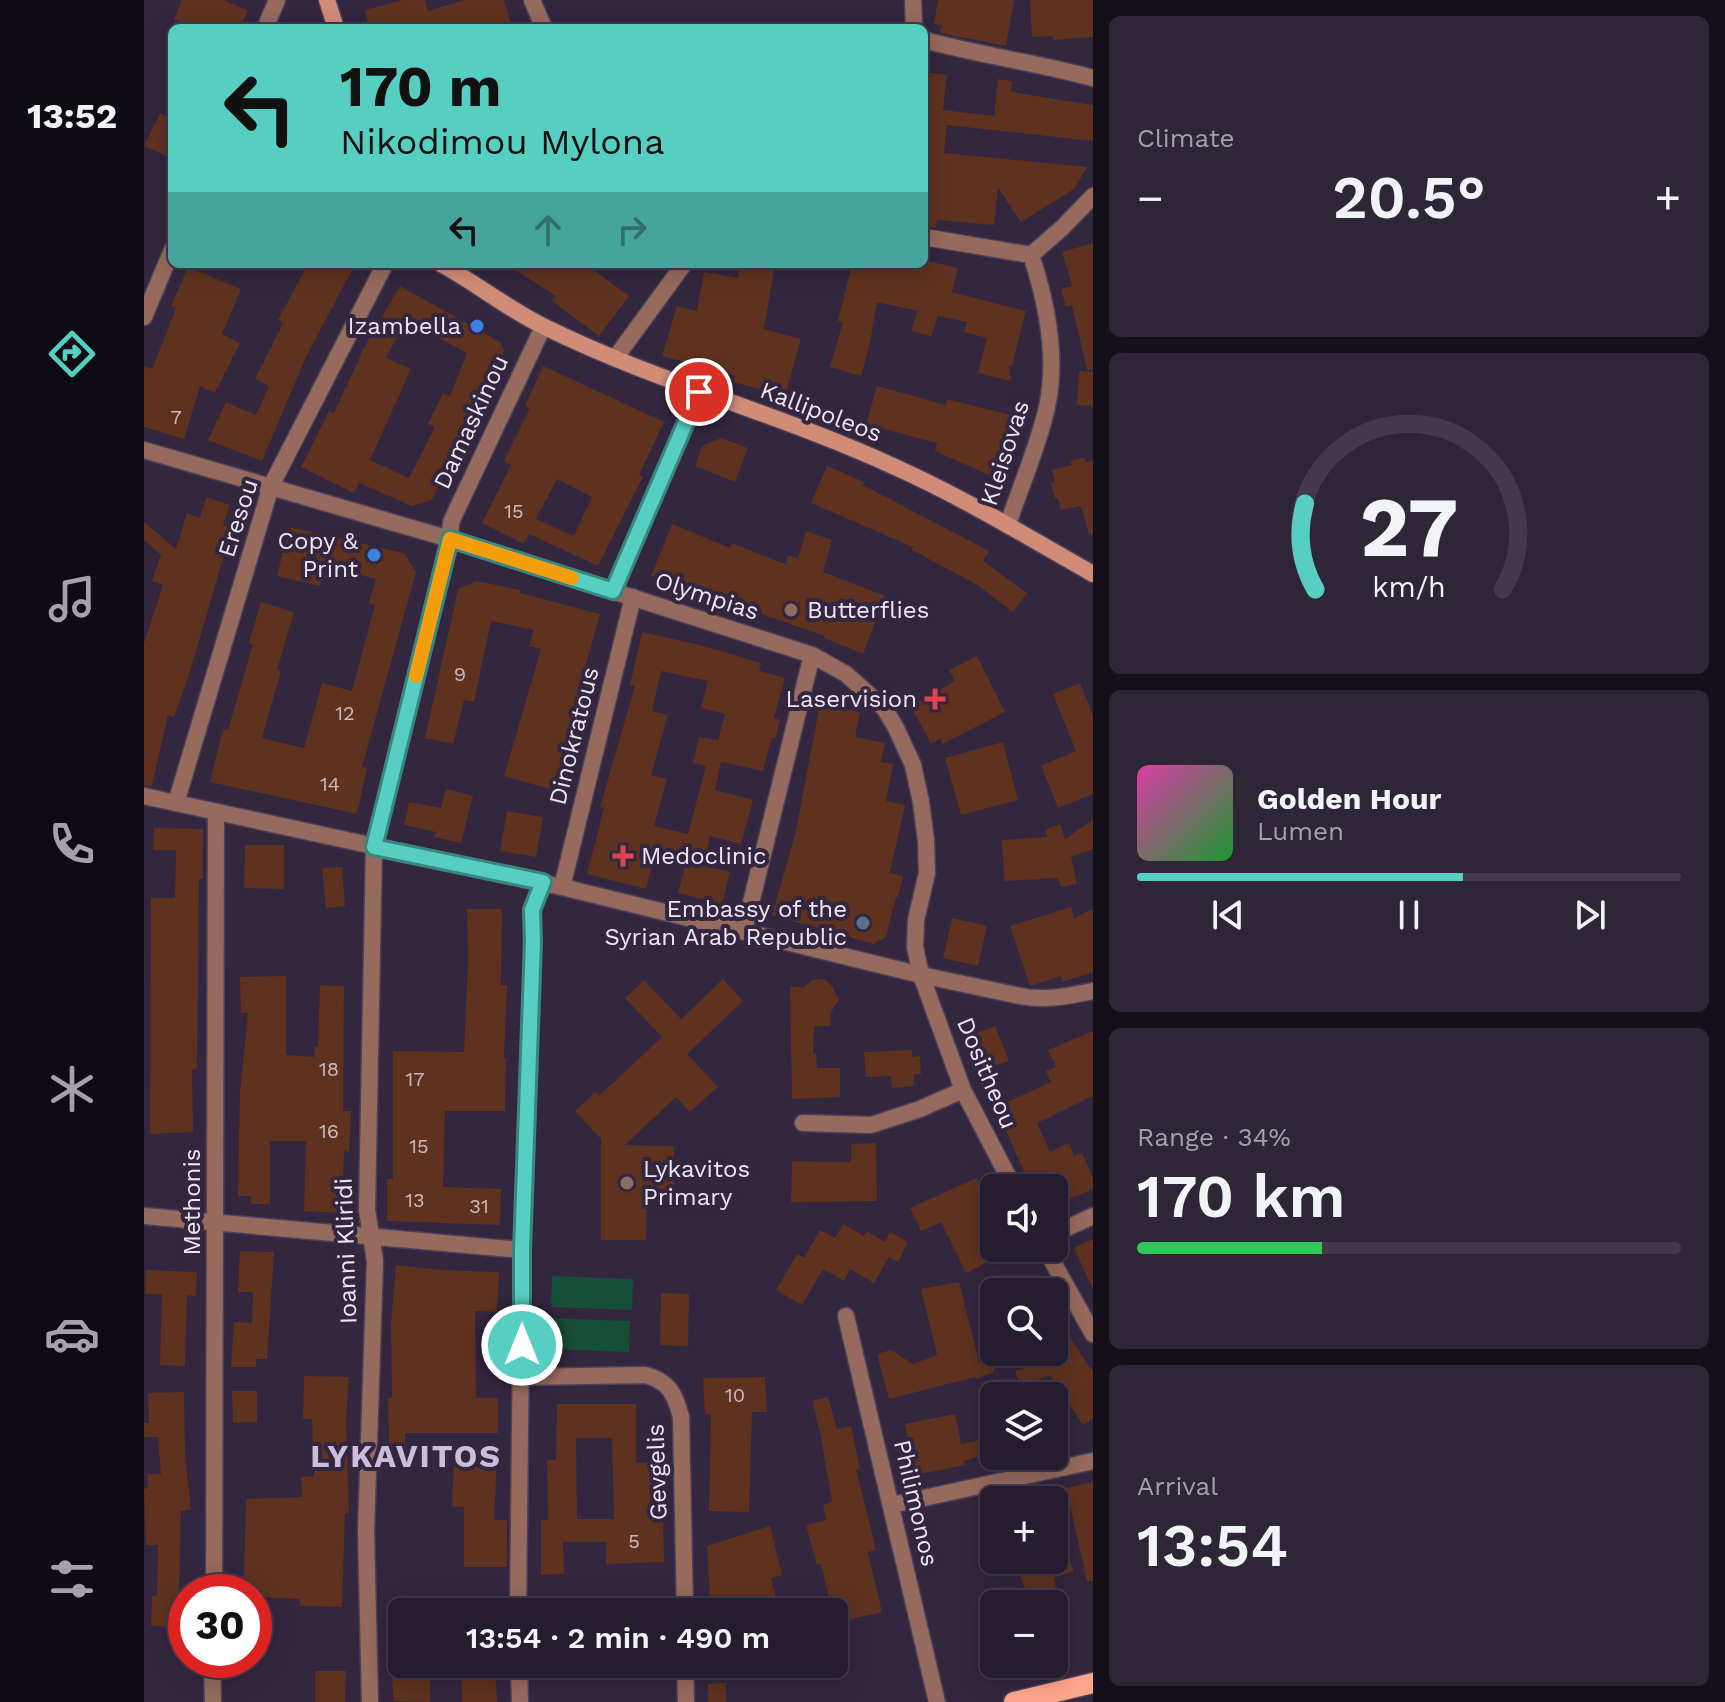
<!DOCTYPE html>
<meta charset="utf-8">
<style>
:root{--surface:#261c2f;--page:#2e2537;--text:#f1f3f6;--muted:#a4a1aa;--line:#423a4b;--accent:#57cec2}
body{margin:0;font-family:"Work Sans",sans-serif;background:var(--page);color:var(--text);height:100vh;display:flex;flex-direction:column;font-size:30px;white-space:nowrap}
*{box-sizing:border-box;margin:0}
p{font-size:26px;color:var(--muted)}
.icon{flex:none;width:44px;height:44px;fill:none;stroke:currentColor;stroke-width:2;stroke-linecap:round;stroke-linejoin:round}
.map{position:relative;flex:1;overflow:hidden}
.details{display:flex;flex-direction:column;gap:16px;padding:16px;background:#150f1a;width:632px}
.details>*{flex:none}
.banner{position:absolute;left:24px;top:24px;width:760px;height:244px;border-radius:12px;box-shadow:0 4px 20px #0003,0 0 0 2px var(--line);background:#57cec2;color:#111;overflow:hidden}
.controls{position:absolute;left:836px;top:1174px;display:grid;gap:16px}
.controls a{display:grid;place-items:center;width:88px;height:88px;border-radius:12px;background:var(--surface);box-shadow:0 4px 20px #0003,0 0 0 2px var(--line);font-size:40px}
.speed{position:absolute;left:24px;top:1574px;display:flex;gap:16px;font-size:40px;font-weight:700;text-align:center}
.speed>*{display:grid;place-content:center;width:104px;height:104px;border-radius:50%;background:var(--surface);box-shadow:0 4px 20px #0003,0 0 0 2px var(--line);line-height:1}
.speed .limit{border:12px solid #d22;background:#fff;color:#111}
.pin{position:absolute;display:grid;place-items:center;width:68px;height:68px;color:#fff;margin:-34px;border:4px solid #fff;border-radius:50%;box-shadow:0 2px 8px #0007}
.me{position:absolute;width:88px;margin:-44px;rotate:0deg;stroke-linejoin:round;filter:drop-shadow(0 0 6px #0008)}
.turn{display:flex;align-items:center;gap:28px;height:168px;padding:0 40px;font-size:36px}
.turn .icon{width:104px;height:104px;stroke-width:2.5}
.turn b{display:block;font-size:56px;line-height:68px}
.lanes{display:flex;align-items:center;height:76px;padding:0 40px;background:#0003;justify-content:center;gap:40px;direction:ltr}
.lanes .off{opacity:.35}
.big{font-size:60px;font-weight:600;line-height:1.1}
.details .tile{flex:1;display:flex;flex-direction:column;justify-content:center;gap:12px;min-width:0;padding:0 28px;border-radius:12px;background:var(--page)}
.details .dial{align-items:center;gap:0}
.dial svg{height:208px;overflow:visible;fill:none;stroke:var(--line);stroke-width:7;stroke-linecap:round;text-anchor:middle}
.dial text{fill:var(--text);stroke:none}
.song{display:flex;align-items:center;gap:24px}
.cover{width:96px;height:96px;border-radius:12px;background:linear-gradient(135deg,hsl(320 70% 55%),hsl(130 70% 35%))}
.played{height:8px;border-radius:4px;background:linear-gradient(90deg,var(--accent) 60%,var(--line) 60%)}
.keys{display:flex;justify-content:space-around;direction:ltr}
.heat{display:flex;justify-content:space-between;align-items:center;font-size:44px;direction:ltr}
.charge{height:12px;border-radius:6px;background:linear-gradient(90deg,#34c759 34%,var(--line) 0)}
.trip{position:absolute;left:244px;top:1598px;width:460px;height:80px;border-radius:12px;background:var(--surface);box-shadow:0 4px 20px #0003,0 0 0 2px var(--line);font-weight:600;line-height:80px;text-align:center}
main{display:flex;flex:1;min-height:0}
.tabs{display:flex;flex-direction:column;width:144px;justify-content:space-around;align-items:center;background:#0f0b13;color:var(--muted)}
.tabs .icon{width:56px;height:56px}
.tabs .on{color:var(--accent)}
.tabs b{font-size:36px;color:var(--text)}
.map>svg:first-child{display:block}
</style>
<main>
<nav class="tabs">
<b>13:52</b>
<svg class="icon on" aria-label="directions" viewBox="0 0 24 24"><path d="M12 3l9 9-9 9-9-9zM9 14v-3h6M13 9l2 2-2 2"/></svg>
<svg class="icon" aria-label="music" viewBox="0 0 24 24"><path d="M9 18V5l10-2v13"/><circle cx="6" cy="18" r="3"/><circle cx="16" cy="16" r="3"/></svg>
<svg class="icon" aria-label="phone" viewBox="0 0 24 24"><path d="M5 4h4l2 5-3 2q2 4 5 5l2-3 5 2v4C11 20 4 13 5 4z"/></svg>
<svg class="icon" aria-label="climate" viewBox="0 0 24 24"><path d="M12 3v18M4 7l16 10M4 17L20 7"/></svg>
<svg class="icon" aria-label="car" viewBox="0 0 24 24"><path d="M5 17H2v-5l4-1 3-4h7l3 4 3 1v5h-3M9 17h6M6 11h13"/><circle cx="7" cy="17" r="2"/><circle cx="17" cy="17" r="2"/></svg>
<svg class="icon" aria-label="filters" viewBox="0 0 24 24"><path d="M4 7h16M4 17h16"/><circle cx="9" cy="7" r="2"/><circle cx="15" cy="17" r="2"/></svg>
</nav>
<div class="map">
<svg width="949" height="1702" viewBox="0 0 949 1702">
<rect width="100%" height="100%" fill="#33263f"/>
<path fill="#174e38" d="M408,1276l81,3 -1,31 -81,-3z
M405,1318l81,3 -1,31 -82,-3z"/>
<path fill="#5e321f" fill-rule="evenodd" d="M38,0h42l24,11 -8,17h-46l-20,-9z
M259,0h22l3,11 36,-11h40l8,28h-143l-4,-18z
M794,0h76l-8,46 -66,-13 2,-8 -8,-1z
M886,0h63v37l-40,3v-4l-21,1z
M780,72l23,3 -4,35 51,6 4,-37 14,2 -1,11 82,13v36l-146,-16 -3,28 143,14 -13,22 -53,33 -23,-34 -4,37 -57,-5 -1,8 -12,-2z
M16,113l12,6v39l-28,-12z
M949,243v126l-6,1 -15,-65 -6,2 -5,-18 11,-3 -10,-34z
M780,260l34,8 -6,24 74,19 -14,55h-3l2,15 -33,-8 9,-35 -23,-6 3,-10 -29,-6 -7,21 -20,-7 7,-19 -41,-9 -7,41 -9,33 -31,-9 13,-45 -5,-1 14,-57h72z
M164,264h47l-49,93 -44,104 -54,-21 18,-38 30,13 13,-29 -14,-7 28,-56 -5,-3z
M362,264h80l43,32 -30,40 -47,-35 4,-5z
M596,264h35l-11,65 37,10 -16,57 -52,-14 2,-6 -73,-20 15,-50 20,5 7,-39 34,6z
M44,267l53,22 -19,45 18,9 -25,50 -15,-7 -16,53 -40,-12v-61l8,3 24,-61 -5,-2z
M256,286l100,56 4,9 -16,34 -3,-1 -38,77 2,1 -17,38 -20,6 -53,-23 -5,10 -53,-26 28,-56 5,2 30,-65zM259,326l15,8 3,-6 46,25 -17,43 -7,-3 -15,31 7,3 -26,51 -39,-18 41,-91 -25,-11z
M399,366l121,56 -25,53 4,2 -45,89 -69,-32 -5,10 -42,-21 29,-58 -7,-4 26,-53 -5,-2zM413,479l35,18 -18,39 -38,-17z
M935,371l14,1v34l-16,-1z
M733,386l69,19 1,-6 72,18 -19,63 -65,-29 2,-8 -71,-19z
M577,438l27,10 -13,34 -40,-16 7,-20z
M941,457l1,5 7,-1v73h-4l-8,-28 -20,4 -3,-12 -3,1 -4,-16 4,-1 -3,-12 20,-5 -2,-4z
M683,466l37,16 -1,3 126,66 -6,10 44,32 -14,19 -37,-28 -64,-34 1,-3 -102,-44z
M62,497l24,8 -7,20 9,3 -44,150 -14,39 -6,-2 -16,71 -8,-1v-142l19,-58 -11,-4 9,-26 -17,-15v-18l32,27 11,-36 13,5z
M528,524l58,24 2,-5 53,21 3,-9 10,4 8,-28 26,9 -9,32 62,24 -22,58 -39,-16 1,-2 -75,-26 -1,2 -57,-22 -1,2 -40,-16z
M145,527l115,26 12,19 -54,195 5,1 -10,46 -147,-32 13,-53 5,1 25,-86 -4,-1 12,-41 33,10 -17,58 4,1 -19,67 42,10 18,-65 30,8 23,-86 -6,-2 7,-24 -51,-13 -5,20 -43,-10z
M332,581l45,9 -1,3 80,21 -18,65 5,2 -30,110 -53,-15 37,-127 -12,-3 5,-16 -43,-9 -17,81 -10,-2 -11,44 -28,-6 33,-149z
M498,632l58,13 61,18 -2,8 26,7 -11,40 6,2 -4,18 -4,-1 -9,34 -42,-9 -6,28 38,10 -12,44 -31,-8 -5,30 25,6 -8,32 -44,-11 10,-37 -32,-7 -10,40 -59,-15 17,-66 -4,-1 35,-121 -5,-1zM517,671l47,10 -7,27 24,6 -7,26 -19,-3 -6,26 13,3 -18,68 -34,-8 13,-47 -16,-4 17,-60 -16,-4z
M833,656l28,56 -63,32 -2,-5 -9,5 -20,-38 44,-25 -6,-11z
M936,683l13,33v78l-35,14 -17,-42 35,-15 -23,-57z
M676,704l40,8 -5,25 30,6 -4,19 12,2 -7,37 19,4 -15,68 13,3 -5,21h-2l-10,40 -13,7 -101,-29 24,-84z
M859,742l15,58 -57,15 -16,-57z
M302,789l27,7 -12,47 -27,-6 2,-5 -32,-7 5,-23 32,6z
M363,811l36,6 -7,40 -36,-6z
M949,820v29l-22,8 6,27 -16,3 -3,-9 -54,3 -2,-41 45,-3 -2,-7 15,-6 5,15z
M10,828l49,1v50h-4l-2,190 -5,1 1,62 -43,2 1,-236h24l1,-48h-23z
M101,845h39v44l-40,-1z
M198,867l3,39 -19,2 -4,-40z
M927,907l3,11 19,-9v63l-31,10 -1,-6 -31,10 -20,-60z
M323,909h35l-1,76h6l-3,73h2l-1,53h-60l-2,76 58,2 -1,36 -113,-4v-42h6v-128l71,1 4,-91z
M808,918l35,8 -9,40 -35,-8z
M142,976v79l28,2 1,-10h3l2,-62 24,1 -1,125h8l-2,41 -5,-1 -2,62 -38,-2 2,-70h-36v63h-19v-8h-13l2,-106 8,-77h-7l-1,-36z
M579,979l20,22 -56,53 31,33 -28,25 -14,-15 -51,48 49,1v45h-27l-1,49h-45v-101l-26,-28 21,-19 3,4 63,-59 -37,-39 19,-18 37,39z
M680,979l8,7 7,14 -8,12 -1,14h-16l-1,28h3l1,14h23v29l-48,2 -2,-112h14l8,-7z
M851,1026l14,35 -26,9 -14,-34z
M949,1031v65l-56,27 13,29 19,-9 5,13 8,-3 11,25v11l-39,17v-18h-23l-35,-81 55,-25 -5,-11 10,-4 -8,-17z
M768,1050v7l8,-1 1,18h-7v12l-22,2 -1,-12 -25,1 -2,-25z
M732,1143l1,58 -86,1 1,-41 59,1v-18z
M833,1178l17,38v43l-28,14 -25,-51 -20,9 -11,-23z
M699,1224l21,12 3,-5 18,11 5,-10 18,10 -10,20 -9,-5 -15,26 -24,-14 -6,12 -21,-12 -21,36 -26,-15 21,-36 7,4 16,-28 15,8z
M949,1239v50l-19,-41z
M96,1251l34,1 -7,107h-11v8h-25l3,-45 18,1 1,-31h-15z
M252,1265l44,5 59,2 -2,40 -22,-1 1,87h22v35h-93v11h-16l-1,-46h4l-1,-75z
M2,1270l51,2 -1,24 -9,-1 -2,71 -25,-1 2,-71h-17z
M815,1282l20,80 15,-6v16l-18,7 -1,-2 -86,22 -12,-45 14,-4 22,14 24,-9 -16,-66z
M517,1293l28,1 -1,52 -28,-1z
M910,1314l39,58v47l-10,6 -33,-50 -29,12 -6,-16 26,-9 -7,-10h20z
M160,1376l45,1 -3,44 3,92 -4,1 -3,93 -42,-1v-7l-46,-2v-5h-18v-16h8l2,-77 56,-2 -1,-20 13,-1 -2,-57h-9z
M621,1377l2,35h-15l-3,100 -40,-1 2,-97 -6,1 -2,-37z
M88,1391h25v31l-24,1z
M40,1392l1,62 6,56 -10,1 -2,85h3v31l-31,-1 1,-30h5l1,-51h-12l-2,-56 4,-1 -1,-14h14l-3,-37h-14v-14h5l-1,-30z
M684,1397l9,32 14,-3 9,43 -4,1 20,80 -8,2 14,60 -47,11 -14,-59 -4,1 -11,-40 20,-5 -3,-15 9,-3 -12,-70 -8,-31z
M413,1404h79v59l18,-1 1,56 8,-1 1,45 -58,2v-22h-43l1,32 -23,1v-55h7l-1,-60h9zM432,1438h36l2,81h-37z
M811,1414l6,30 33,-7v16l-30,8 1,4 -49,10 -11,-51z
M310,1459l43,1 -3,60h13v47h-43v-60l-12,-1z
M949,1482v99h-6l-21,-93z
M626,1526l12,49 -11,3 8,34h-68l-4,-66z
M925,1557l5,14 -20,7 4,24 -27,2 -11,-28z
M354,1596l1,16h-51v-15z
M248,1664h38v38l-37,-1z
M351,1664l2,38h-35l-1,-36z
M171,1671h31l-1,31h-30z
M582,1683v19h-18v-18z"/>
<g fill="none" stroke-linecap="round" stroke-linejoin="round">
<defs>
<path id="minor" d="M388,0l12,28
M769,0l1,28
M121,28l12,-28
M780,40c56,15 113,23 169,38
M780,237l107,18
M887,255l31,-27 31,-32
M0,317l28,-67
M472,357l68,-93
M0,450l309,90 359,115 34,19 38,34 12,20 17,37 8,37 5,39 1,32 -11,47 -1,27 6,28 42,115 51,98
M864,524c12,-36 31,-80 39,-117 11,-51 0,-104 -16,-152
M469,591l86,-199
M32,803l95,-317 114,-222
M418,887l71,-290
M600,931l68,-276
M659,1123l68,2 49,-16 43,-19
M0,1216l378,34
M910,1234l39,-18
M901,1248l48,86
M702,1316l91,386
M378,1377l123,-2c24,6 30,19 36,42l4,195
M748,1505l201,-44
M70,1592l2,-780
M374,1612l4,-362 10,-258v-82l11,-28
M68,1660l1,42
M375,1664l1,38
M541,1664l1,38
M226,1702l-4,-171 9,-270 -8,-51 7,-363 76,-308 1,-17 92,-195"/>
<path id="tertiary" d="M0,796l418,91 359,88 99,21c25,5 48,0 73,-5"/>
<path id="secondary" d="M183,0l9,28
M297,264c35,19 68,46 104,63 113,56 236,87 350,140 69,31 133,70 198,107"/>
<path id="primary" d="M870,1702l79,-19"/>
</defs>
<use href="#minor" stroke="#4d4159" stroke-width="19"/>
<use href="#tertiary" stroke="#4d4159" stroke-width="19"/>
<use href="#secondary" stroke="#4d4159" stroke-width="19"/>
<use href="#primary" stroke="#4d4159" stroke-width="23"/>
<use href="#minor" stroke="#966a5d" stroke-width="16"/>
<use href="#tertiary" stroke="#966a5d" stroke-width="16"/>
<use href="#secondary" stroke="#d18c78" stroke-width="16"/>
<use href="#primary" stroke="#fea68b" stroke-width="20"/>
</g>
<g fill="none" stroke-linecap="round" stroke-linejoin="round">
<defs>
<path id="route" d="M378,1345v-95l11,-309 -1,-31 11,-28 -169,-35 76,-308 163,52 86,-199"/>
</defs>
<use href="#route" stroke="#39867e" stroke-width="20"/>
<use href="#route" stroke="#57cec2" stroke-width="14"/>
<path stroke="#f59e0b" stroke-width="14" d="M272,676l34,-137 122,39"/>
</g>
<g fill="#3f7fe0" stroke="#33263f" stroke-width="3">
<circle cx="333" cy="326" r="8"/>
<circle cx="230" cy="555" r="8"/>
</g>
<g fill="#8d6e63" stroke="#33263f" stroke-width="3">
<circle cx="647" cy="610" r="8"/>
<circle cx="483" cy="1183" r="8"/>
</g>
<g fill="#e0444e" stroke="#33263f" stroke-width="3">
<path d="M787 687h8v8h8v8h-8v8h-8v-8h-8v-8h8z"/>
<path d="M475 844h8v8h8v8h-8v8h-8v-8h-8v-8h8z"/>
</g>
<circle fill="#5c6f8a" stroke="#33263f" stroke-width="3" cx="719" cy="923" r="8"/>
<g text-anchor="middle" stroke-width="8" stroke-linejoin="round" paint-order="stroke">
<g font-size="20" fill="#cab9c1">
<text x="32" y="424">7</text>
<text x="370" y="518">15</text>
<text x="316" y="681">9</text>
<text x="201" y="720">12</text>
<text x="186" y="791">14</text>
<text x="185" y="1076">18</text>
<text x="271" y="1086">17</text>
<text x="185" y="1138">16</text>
<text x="275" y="1153">15</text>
<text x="271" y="1207">13</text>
<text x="335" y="1213">31</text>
<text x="591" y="1402">10</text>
<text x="490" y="1548">5</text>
</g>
<g font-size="24" fill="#eee6f7" stroke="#33263f" text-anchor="end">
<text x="317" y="334">Izambella</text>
<text x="214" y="549">Copy &amp;<tspan x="214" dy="28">Print</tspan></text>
<text x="663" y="618" text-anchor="start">Butterflies</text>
<text x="773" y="707">Laservision</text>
<text x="497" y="864" text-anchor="start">Medoclinic</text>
<text x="703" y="917">Embassy of the<tspan x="703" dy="28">Syrian Arab Republic</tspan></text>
<text x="499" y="1177" text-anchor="start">Lykavitos<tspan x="499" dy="28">Primary</tspan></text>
</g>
<g font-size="24" fill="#eee6f7" stroke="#33263f">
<text transform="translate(677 412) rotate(21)" y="8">Kallipoleos</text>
<text transform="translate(327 422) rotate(-65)" y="8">Damaskinou</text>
<text transform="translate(861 453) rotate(-72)" y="8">Kleisovas</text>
<text transform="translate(94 518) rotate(-72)" y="8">Eresou</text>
<text transform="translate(563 596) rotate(18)" y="8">Olympias</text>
<text transform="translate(430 736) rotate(-76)" y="8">Dinokratous</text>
<text transform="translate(843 1073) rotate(67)" y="8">Dositheou</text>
<text transform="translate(48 1202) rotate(-90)" y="8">Methonis</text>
<text transform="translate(202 1251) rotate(-92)" y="8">Ioanni Kliridi</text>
<text transform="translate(513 1472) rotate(-92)" y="8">Gevgelis</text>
<text transform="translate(772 1503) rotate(77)" y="8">Philimonos</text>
</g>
<g font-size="32" font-weight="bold" letter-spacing="2" fill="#ccbddd" stroke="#33263f">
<text x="262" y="1467">LYKAVITOS</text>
</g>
</g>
</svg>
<div class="controls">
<a><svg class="icon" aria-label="sound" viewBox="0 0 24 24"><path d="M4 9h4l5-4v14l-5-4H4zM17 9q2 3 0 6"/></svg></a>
<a><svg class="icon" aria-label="search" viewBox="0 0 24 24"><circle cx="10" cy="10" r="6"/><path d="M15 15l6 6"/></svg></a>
<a><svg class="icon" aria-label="layers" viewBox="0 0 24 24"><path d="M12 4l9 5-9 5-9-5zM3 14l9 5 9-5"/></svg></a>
<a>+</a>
<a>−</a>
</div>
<div class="speed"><div class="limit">30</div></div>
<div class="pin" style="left:555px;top:392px;background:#d93025"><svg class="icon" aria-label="arrive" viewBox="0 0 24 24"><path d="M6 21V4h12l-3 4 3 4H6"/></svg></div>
<svg class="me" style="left:378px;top:1345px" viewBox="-20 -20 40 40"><circle r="17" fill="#57cec2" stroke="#fff" stroke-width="3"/><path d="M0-11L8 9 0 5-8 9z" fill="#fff"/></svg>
<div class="trip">13:54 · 2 min · 490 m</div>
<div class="banner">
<div class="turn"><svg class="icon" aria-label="left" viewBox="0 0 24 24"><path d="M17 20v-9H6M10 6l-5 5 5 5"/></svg><div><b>170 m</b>Nikodimou Mylona</div></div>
<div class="lanes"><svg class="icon" aria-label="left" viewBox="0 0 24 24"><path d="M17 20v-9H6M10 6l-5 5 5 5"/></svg><svg class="icon off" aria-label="ahead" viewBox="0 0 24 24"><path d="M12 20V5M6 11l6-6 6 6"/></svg><svg class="icon off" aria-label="right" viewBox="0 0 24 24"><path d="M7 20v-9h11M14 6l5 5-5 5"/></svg></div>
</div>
</div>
<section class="details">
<div class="tile"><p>Climate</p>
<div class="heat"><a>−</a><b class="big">20.5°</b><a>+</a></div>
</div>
<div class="tile dial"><svg viewBox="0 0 100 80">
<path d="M14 69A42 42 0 1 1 86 69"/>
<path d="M14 69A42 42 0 0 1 10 36" stroke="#57cec2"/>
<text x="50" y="56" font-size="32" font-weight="700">27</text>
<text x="50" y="72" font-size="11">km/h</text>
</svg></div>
<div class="tile">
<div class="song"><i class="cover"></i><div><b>Golden Hour</b><p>Lumen</p></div></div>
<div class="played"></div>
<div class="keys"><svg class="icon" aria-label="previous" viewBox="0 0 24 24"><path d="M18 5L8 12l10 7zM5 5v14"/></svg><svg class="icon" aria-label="pause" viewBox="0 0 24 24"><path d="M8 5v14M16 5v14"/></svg><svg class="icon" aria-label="next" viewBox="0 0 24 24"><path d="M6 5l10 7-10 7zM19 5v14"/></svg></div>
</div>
<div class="tile"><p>Range · 34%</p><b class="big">170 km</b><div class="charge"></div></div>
<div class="tile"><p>Arrival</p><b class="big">13:54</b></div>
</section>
</main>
